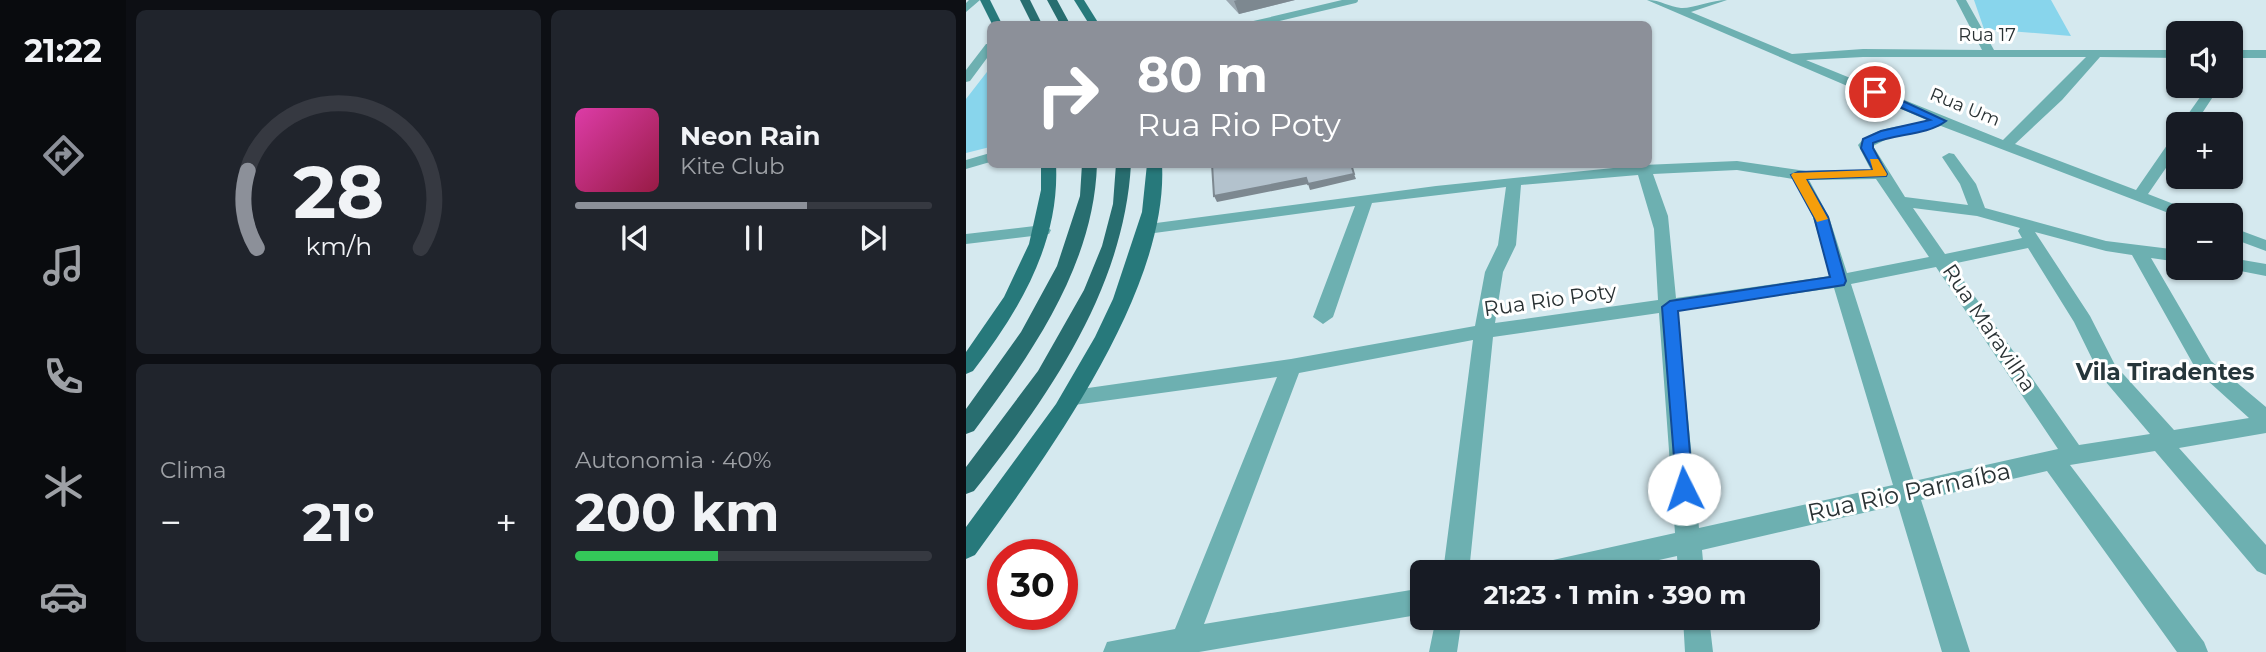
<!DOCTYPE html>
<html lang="pt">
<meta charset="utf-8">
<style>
:root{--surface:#171b24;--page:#20242c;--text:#f1f3f6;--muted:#9ea1a6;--line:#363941;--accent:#8c9099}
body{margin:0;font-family:Montserrat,sans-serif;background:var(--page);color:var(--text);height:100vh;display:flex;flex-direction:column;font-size:26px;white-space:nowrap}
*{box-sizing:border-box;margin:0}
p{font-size:23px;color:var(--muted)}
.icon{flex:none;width:38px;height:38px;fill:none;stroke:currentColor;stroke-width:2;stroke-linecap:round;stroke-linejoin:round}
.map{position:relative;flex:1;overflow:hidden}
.drawer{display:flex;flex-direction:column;gap:10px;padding:10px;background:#0d0f14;width:840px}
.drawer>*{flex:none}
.banner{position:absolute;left:21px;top:21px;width:665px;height:147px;border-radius:10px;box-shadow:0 2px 5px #0004;background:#8c9099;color:#fff;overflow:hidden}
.controls{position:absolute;left:1200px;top:21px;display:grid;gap:14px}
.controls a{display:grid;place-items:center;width:77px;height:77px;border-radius:10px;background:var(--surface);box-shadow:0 2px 5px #0004;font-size:35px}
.speed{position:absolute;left:21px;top:539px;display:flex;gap:14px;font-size:35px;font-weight:700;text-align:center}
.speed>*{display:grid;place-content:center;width:91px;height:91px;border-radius:50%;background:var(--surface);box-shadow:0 2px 5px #0004;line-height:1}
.speed .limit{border:10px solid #d22;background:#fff;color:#111}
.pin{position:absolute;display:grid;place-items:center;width:60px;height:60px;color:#fff;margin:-30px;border:4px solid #fff;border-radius:50%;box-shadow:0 2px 7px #0007}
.me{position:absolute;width:77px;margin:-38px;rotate:356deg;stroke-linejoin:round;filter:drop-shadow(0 0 5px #0008)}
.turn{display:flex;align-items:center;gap:24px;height:147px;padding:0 35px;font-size:32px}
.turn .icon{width:91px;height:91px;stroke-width:2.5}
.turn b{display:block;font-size:49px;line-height:60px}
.big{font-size:52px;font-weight:700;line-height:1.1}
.drawer .widget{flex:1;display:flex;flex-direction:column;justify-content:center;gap:10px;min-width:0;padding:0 24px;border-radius:10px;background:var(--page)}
.drawer .dial{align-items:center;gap:0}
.dial svg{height:182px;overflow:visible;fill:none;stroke:var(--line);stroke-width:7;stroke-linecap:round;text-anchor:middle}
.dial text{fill:var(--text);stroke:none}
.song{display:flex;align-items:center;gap:21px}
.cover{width:84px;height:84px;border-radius:10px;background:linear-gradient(135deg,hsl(320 70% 55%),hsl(340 70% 35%))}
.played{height:7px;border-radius:4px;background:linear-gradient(90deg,var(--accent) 65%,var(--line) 65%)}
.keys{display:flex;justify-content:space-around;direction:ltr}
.heat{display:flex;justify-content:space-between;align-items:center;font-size:38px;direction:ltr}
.charge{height:10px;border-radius:5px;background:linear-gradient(90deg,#34c759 40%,var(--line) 0)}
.drawer .tiles{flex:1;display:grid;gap:10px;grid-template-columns:repeat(2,1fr)}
.trip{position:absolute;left:444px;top:560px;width:410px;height:70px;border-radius:10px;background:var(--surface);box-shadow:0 2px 5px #0004;font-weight:700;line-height:70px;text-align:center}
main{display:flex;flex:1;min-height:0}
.tab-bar{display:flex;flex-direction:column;width:126px;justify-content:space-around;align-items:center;background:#090b0e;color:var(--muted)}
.tab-bar .icon{width:49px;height:49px}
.tab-bar .active{color:var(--accent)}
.tab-bar b{font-size:32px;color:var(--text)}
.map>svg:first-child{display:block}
</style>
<main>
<nav class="tab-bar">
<b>21:22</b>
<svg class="icon active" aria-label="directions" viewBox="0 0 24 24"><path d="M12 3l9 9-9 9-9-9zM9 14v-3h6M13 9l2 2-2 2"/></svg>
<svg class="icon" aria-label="music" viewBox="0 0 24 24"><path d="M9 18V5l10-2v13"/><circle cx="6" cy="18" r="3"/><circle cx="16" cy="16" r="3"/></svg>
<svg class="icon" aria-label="phone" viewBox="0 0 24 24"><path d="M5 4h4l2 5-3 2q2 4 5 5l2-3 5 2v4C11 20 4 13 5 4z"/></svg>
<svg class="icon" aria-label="climate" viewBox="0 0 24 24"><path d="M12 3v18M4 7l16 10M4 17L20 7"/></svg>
<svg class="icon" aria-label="car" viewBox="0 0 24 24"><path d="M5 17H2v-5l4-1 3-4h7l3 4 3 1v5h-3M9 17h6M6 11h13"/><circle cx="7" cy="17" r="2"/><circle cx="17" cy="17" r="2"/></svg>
</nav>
<section class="drawer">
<div class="tiles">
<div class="widget dial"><svg viewBox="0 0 100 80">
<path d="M14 69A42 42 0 1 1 86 69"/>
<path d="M14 69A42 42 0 0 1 10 35" stroke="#8c9099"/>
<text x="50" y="56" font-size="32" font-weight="700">28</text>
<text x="50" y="72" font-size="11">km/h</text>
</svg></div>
<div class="widget">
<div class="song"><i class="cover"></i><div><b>Neon Rain</b><p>Kite Club</p></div></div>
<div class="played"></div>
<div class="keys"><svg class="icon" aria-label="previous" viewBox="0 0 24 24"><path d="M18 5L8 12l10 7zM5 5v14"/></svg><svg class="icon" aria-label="pause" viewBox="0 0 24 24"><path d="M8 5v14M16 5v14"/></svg><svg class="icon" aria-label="next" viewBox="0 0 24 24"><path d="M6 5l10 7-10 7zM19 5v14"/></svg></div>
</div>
<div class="widget"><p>Clima</p>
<div class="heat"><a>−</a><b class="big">21°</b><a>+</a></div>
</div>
<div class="widget"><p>Autonomia · 40%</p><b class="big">200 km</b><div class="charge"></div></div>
</div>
</section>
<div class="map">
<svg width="1300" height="652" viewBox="0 0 1300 652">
<rect width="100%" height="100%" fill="#d5e9ef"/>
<path fill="#88d5ec" d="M1008,0h77l20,36 -87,-7z
M24,68v79l-24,6v-54z"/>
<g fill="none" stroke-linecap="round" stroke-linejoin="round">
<path stroke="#6db0b1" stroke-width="6" d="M288,24l101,-24"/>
<path fill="#6db0b1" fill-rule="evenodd" d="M3,0h11l-14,12v-9z
M681,0c14,0 22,7 34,8 10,1 31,-8 46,-8l-36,12 101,42 71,-5 119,1 -26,-50h10l28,50h185v8l-79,-1 -38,43 -47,44 121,46 38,-55 5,-1v15l-31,45 46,18 2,3 -17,2 -238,-91 -48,10 -20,10 32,51 63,8 -8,-21 -18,-27 7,-4 5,1 22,30 9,24 121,33 73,9v12l-28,-4 60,103 55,46v26l-87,15 87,97v30l-9,-4 -102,-120 -85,14 134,177 4,10h-31l-130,-181 -126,29 49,152h-28l-44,-147 -196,45 2,22h-26l-1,-16 -72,16h-65l4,-9 9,-3 122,-27 -16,-220 -166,24 -24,235h-26l30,-232 -174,33 -95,251 219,-36v26l-224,38h-96l4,-10 68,-13 102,-252 -203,28 -7,-2 -4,-6 4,-6 224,-32 184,-33 10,-54 13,-27 8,-58 -134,16 -39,114 -10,7 -10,-7 42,-111 -208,28 -6,-1 -2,-4 2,-4 295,-39 207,-21 94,-4 69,10 65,-1 -13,-25c17,-20 47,-18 71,-24zM897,57h223l-83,83 -197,-80zM771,170l56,9 20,38 17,59 -154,22 -8,-82 -15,-42zM672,175l16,54 4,71 -163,23 8,-51 13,-27 5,-60zM910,179l53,78 -82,16 -18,-56 -20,-37zM947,208l64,8 43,12 -2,3 4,7 -77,16zM1069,232l71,19 26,4 65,116 52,47 -75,12 -59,-65 -25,-49zM1062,248l46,74 26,53 50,59 -71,11 -127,-181zM970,267l122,182 -144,32 -63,-197zM868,288l59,197 -194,43 -22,-218z
M20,44h4v10l-20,27 -4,1v-12z
M1265,50h35v8h-35z
M1242,86h12l-25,38h-14z
M77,225l8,5 -2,4 -83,10v-10z
M1265,227l35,13v11l-35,-13z
M1265,258l35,6v12l-41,-8h6z
M470,618h26l-5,34h-28z
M717,618h26l4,34h-28z"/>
<path fill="#6db0b1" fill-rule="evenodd" d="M24,153v9l-24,7v-9z"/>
<path fill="#27797b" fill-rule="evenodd" d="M14,0h10l12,24h-10z
M108,0h10l15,24h-10z
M75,164h15c4,79 -37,147 -83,207l-7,3v-22l38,-55 25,-53 12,-54z
M181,164h15c7,127 -116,293 -187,391l-9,4v-32l90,-123 39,-67 18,-38 29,-87z"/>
<path fill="#286e70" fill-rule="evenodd" d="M54,0h10l12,24h-10z
M81,0h10l13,24h-10z
M116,164h15c-3,101 -65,189 -123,267l-8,3v-25l55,-77 36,-66 23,-70z
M150,164h15c-7,125 -82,232 -157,327l-8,3v-27l72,-96 46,-81 18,-44 11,-42z"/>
</g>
<path fill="#9aa7b0" d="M260,0h69l-56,14z"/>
<path fill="#7d8890" d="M271,0h58l-56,14 -5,-13z
M388,174l2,5 -46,11 -2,-6z
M340,178l2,6 -91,18 -3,-6z"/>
<path fill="#b3c2cd" stroke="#7d8890" stroke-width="2" d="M246,164h139l3,10 -46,10 -2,-6 -92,18z"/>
<path fill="#1a73e8" stroke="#114b97" stroke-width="2" d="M905,90h8l67,31c-20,15 -50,12 -73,22v5l14,26 -1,2 -80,3 22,38 18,64 -2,4 -166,26 15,178 -2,6 -7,2 -7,-2 -15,-188 8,-6 160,-24 -16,-60 -23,-42 7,-3 75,-2 -12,-22 2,-9 18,-8 49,-11 -59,-25z"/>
<path fill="#f59e0b" d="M904,159h8l9,15 -1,2 -80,3 22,40 -11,3 -26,-47 2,-2 80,-3z"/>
<g text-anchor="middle" stroke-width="6" stroke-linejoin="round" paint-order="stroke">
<g font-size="18" fill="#293133" stroke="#fff">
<text x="1021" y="41">Rua 17</text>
<text transform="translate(999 107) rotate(22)" y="6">Rua Um</text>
</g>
<g font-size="21" fill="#293133" stroke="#fff">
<text transform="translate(584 300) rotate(-8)" y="7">Rua Rio Poty</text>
<text transform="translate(1023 328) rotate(56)" y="7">Rua Maravilha</text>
</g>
<g font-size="23" font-weight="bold" fill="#26363b" stroke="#fff">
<text x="1199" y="380">Vila Tiradentes</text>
</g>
<g font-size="24" fill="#293133" stroke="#fff">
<text transform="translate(943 492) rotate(-12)" y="8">Rua Rio Parnaíba</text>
</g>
</g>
</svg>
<div class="controls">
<a><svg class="icon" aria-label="sound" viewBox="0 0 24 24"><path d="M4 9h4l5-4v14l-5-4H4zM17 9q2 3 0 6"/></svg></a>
<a>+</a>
<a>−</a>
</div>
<div class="speed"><div class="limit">30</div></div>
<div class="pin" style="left:909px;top:92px;background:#d93025"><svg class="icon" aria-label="arrive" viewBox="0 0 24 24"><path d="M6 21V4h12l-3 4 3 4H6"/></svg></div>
<svg class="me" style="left:718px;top:489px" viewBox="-20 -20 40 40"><circle r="19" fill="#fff"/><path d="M0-13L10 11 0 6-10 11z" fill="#1a73e8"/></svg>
<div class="trip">21:23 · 1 min · 390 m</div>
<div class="banner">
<div class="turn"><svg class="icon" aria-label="right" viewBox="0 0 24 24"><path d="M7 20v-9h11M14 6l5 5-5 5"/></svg><div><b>80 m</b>Rua Rio Poty</div></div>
</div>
</div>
</main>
